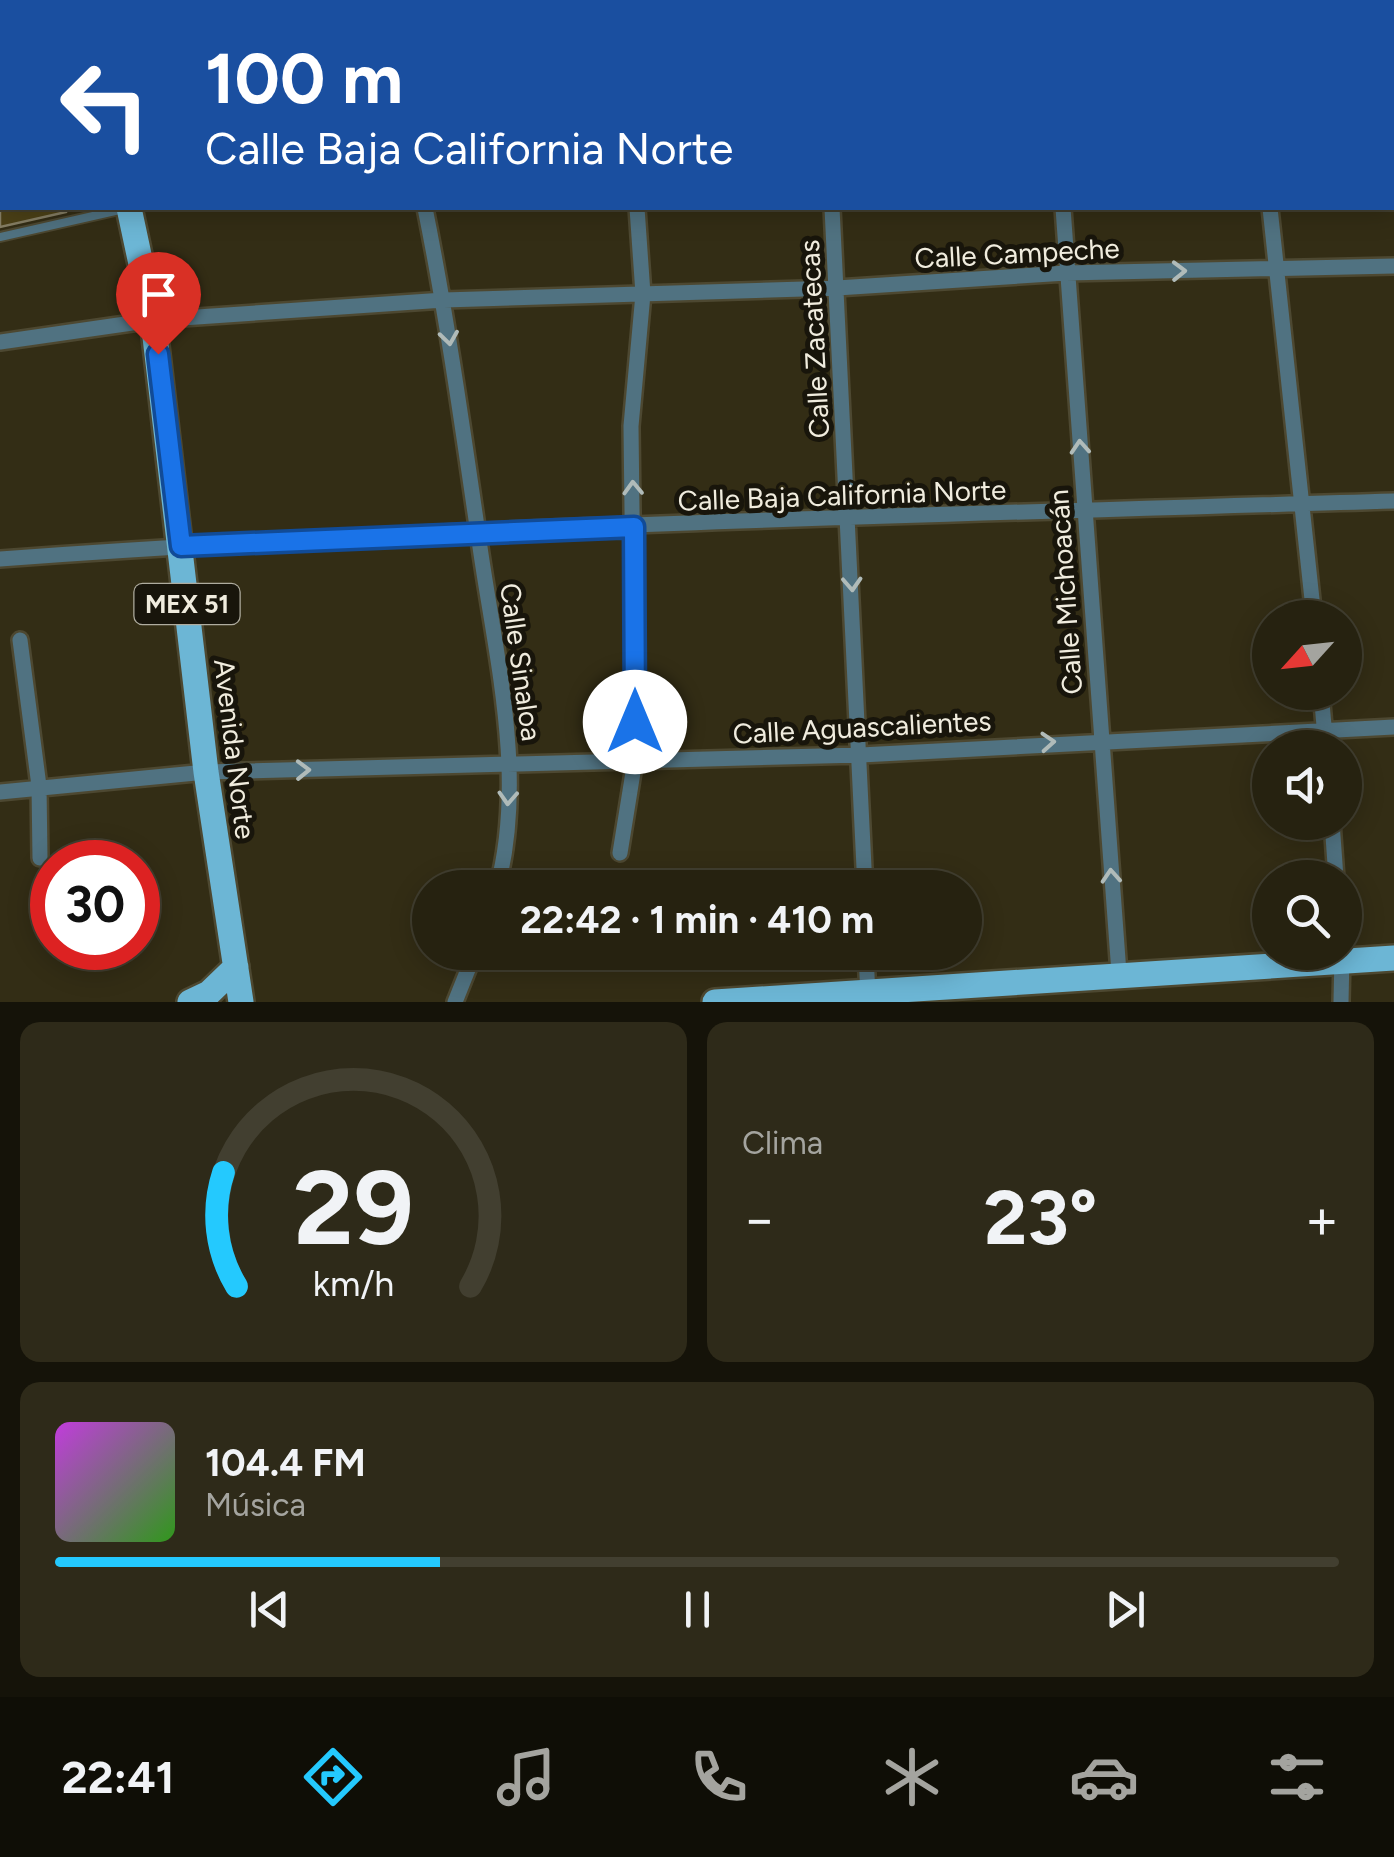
<!DOCTYPE html>
<html lang="es">
<meta charset="utf-8">
<style>
:root{--surface:#262210;--page:#2e2a19;--text:#f1f3f6;--muted:#a4a49f;--line:#423f30;--accent:#24c9fe}
body{margin:0;font-family:Figtree,sans-serif;background:var(--page);color:var(--text);height:100vh;display:flex;flex-direction:column;font-size:38px;white-space:nowrap}
*{box-sizing:border-box;margin:0}
p{font-size:32px;color:var(--muted)}
.icon{flex:none;width:55px;height:55px;fill:none;stroke:currentColor;stroke-width:2;stroke-linecap:round;stroke-linejoin:round}
.map{position:relative;height:1002px;overflow:hidden}
.drawer{display:flex;flex-direction:column;gap:20px;padding:20px;background:#151309;flex:1}
.drawer>*{flex:none}
.banner{position:absolute;left:0px;top:0px;width:1395px;height:210px;box-shadow:0 5px 25px #0003,0 0 0 2px var(--line);background:#1a4fa0;color:#fff;overflow:hidden}
.needle{width:65px;rotate:243deg}
.buttons{position:absolute;left:1252px;top:600px;display:grid;gap:20px}
.buttons a{display:grid;place-items:center;width:110px;height:110px;border-radius:50%;background:var(--surface);box-shadow:0 5px 25px #0003,0 0 0 2px var(--line);font-size:50px}
.speed{position:absolute;left:30px;top:840px;display:flex;gap:20px;font-size:50px;font-weight:700;text-align:center}
.speed>*{display:grid;place-content:center;width:130px;height:130px;border-radius:50%;background:var(--surface);box-shadow:0 5px 25px #0003,0 0 0 2px var(--line);line-height:1}
.speed .limit{border:15px solid #d22;background:#fff;color:#111}
.pin{position:absolute;display:grid;place-items:center;width:85px;height:85px;color:#fff;margin:-102px -42px;border-radius:50% 50% 50% 0;rotate:-45deg;box-shadow:0 0 10px #0007}
.pin .icon{rotate:45deg}
.me{position:absolute;width:110px;margin:-55px;rotate:0deg;stroke-linejoin:round;filter:drop-shadow(0 0 8px #0008)}
.turn{display:flex;align-items:center;gap:35px;height:210px;padding:0 40px;font-size:45px}
.turn .icon{width:130px;height:130px;stroke-width:2.5}
.turn b{display:block;font-size:70px;line-height:85px}
.big{font-size:75px;font-weight:700;line-height:1.1}
.drawer .tile{flex:1;display:flex;flex-direction:column;justify-content:center;gap:15px;min-width:0;padding:0 35px;border-radius:20px;background:var(--page)}
.drawer .dial{align-items:center;gap:0}
.dial svg{height:260px;overflow:visible;fill:none;stroke:var(--line);stroke-width:7;stroke-linecap:round;text-anchor:middle}
.dial text{fill:var(--text);stroke:none}
.song{display:flex;align-items:center;gap:30px}
.cover{width:120px;height:120px;border-radius:15px;background:linear-gradient(135deg,hsl(290 70% 55%),hsl(110 70% 35%))}
.played{height:10px;border-radius:5px;background:linear-gradient(90deg,var(--accent) 30%,var(--line) 30%)}
.keys{display:flex;justify-content:space-around;direction:ltr}
.heat{display:flex;justify-content:space-between;align-items:center;font-size:55px;direction:ltr}
.drawer .tiles{flex:1;display:grid;gap:20px;grid-template-columns:1fr 1fr}
.tile:last-child{grid-column:span 2}
.trip{position:absolute;left:412px;top:870px;width:570px;height:100px;border-radius:50px;background:var(--surface);box-shadow:0 5px 25px #0003,0 0 0 2px var(--line);font-weight:700;line-height:100px;text-align:center}
.dock{display:flex;height:160px;justify-content:space-around;align-items:center;background:#0f0e06;color:var(--muted)}
.dock .icon{width:70px;height:70px}
.dock .active{color:var(--accent)}
.dock b{font-size:45px;color:var(--text)}
.map>svg:first-child{display:block}
</style>
<div class="map">
<svg width="1394" height="1002" viewBox="0 0 1394 1002">
<rect width="100%" height="100%" fill="#332d15"/>
<path fill="#4c4117" stroke="#857e64" stroke-width="2.5" d="M0,208h66v4l-66,15z"/>
<g fill="none" stroke-linecap="round" stroke-linejoin="round">
<defs>
<path id="lane" d="M0,237l124,-28"/>
<path id="street" d="M382,0v2
M611,0v2
M819,0v2
M1051,0v2
M1249,0l1,2
M1392,40h2
M425,208c23,114 39,230 56,346 16,108 45,226 16,334
M832,208l33,680
M1063,208l56,765
M1270,208l44,410
M0,342l153,-22 291,-20 393,-12 229,-15 328,-7
M0,559c464,-34 930,-44 1394,-58
M20,640l19,146 1,72
M1321,692l5,56
M0,792l206,-20 655,-17 533,-28
M1332,822l4,56
M620,853l15,-93 -4,-334 12,-132 -6,-86
M866,952l2,46
M455,1002l20,-50
M1341,1002l1,-46"/>
<path id="primary" d="M80,0l1,2
M129,208l24,112 53,452 35,230
M190,1002l19,-9 27,-26
M715,1002l679,-44"/>
</defs>
<use href="#lane" stroke="#4d4831" stroke-width="12"/>
<use href="#street" stroke="#4d4831" stroke-width="20"/>
<use href="#primary" stroke="#4d4831" stroke-width="30"/>
<use href="#lane" stroke="#507281" stroke-width="8"/>
<use href="#street" stroke="#507281" stroke-width="15"/>
<use href="#primary" stroke="#6cb6d5" stroke-width="25"/>
</g>
<defs><path id="oneway-chevron" d="M-2-3.5L2.5 0L-2 3.5" fill="none" stroke-width="1.6" stroke-linecap="round" stroke-linejoin="round" transform="scale(2.5)"/></defs>
<g stroke="#b0bbb9">
<use href="#oneway-chevron" transform="translate(1179 271) rotate(-1)"/>
<use href="#oneway-chevron" transform="translate(449 338) rotate(82)"/>
<use href="#oneway-chevron" transform="translate(1080 447) rotate(-94)"/>
<use href="#oneway-chevron" transform="translate(633 488) rotate(-92)"/>
<use href="#oneway-chevron" transform="translate(852 584) rotate(87)"/>
<use href="#oneway-chevron" transform="translate(1048 742) rotate(-4)"/>
<use href="#oneway-chevron" transform="translate(303 770) rotate(-1)"/>
<use href="#oneway-chevron" transform="translate(508 798) rotate(93)"/>
<use href="#oneway-chevron" transform="translate(1111 876) rotate(-94)"/>
</g>
<g fill="none" stroke-linecap="round" stroke-linejoin="round">
<defs>
<path id="route" d="M158,354l23,192 453,-19 1,195"/>
</defs>
<use href="#route" stroke="#114b97" stroke-width="25"/>
<use href="#route" stroke="#1a73e8" stroke-width="18"/>
</g>
<g text-anchor="middle" stroke-width="10" stroke-linejoin="round" paint-order="stroke">
<rect fill="#18150b" stroke="#afac9f" stroke-width="2.5" x="134.5" y="584" width="105" height="40" rx="8"/>
<g font-size="25" font-weight="bold" fill="#f0ecde">
<text x="187" y="613">MEX 51</text>
</g>
<g font-size="28" fill="#f0ecde" stroke="#18150b">
<text transform="translate(1017 253) rotate(-3)" y="10">Calle Campeche</text>
<text transform="translate(814 339) rotate(-93)" y="10">Calle Zacatecas</text>
<text transform="translate(842 495) rotate(-2)" y="10">Calle Baja California Norte</text>
<text transform="translate(1065 592) rotate(-94)" y="10">Calle Michoacán</text>
<text transform="translate(521 662) rotate(82)" y="10">Calle Sinaloa</text>
<text transform="translate(862 727) rotate(-3)" y="10">Calle Aguascalientes</text>
<text transform="translate(235 749) rotate(83)" y="10">Avenida Norte</text>
</g>
</g>
</svg>
<div class="buttons">
<a><svg class="needle" viewBox="-14 -14 28 28"><path d="M0-13l5 13h-10z" fill="#e53935"/><path d="M0 13l5-13h-10z" fill="#a4a49f"/></svg></a>
<a><svg class="icon" aria-label="sound" viewBox="0 0 24 24"><path d="M4 9h4l5-4v14l-5-4H4zM17 9q2 3 0 6"/></svg></a>
<a><svg class="icon" aria-label="search" viewBox="0 0 24 24"><circle cx="10" cy="10" r="6"/><path d="M15 15l6 6"/></svg></a>
</div>
<div class="speed"><div class="limit">30</div></div>
<div class="pin" style="left:158px;top:354px;background:#d93025"><svg class="icon" aria-label="arrive" viewBox="0 0 24 24"><path d="M6 21V4h12l-3 4 3 4H6"/></svg></div>
<svg class="me" style="left:635px;top:722px" viewBox="-20 -20 40 40"><circle r="19" fill="#fff"/><path d="M0-13L10 11 0 6-10 11z" fill="#1a73e8"/></svg>
<div class="trip">22:42 · 1 min · 410 m</div>
<div class="banner">
<div class="turn"><svg class="icon" aria-label="left" viewBox="0 0 24 24"><path d="M17 20v-9H6M10 6l-5 5 5 5"/></svg><div><b>100 m</b>Calle Baja California Norte</div></div>
</div>
</div>
<section class="drawer">
<div class="tiles">
<div class="tile dial"><svg viewBox="0 0 100 80">
<path d="M14 69A42 42 0 1 1 86 69"/>
<path d="M14 69A42 42 0 0 1 10 34" stroke="#24c9fe"/>
<text x="50" y="56" font-size="32" font-weight="700">29</text>
<text x="50" y="72" font-size="11">km/h</text>
</svg></div>
<div class="tile"><p>Clima</p>
<div class="heat"><a>−</a><b class="big">23°</b><a>+</a></div>
</div>
<div class="tile">
<div class="song"><i class="cover"></i><div><b>104.4 FM</b><p>Música</p></div></div>
<div class="played"></div>
<div class="keys"><svg class="icon" aria-label="previous" viewBox="0 0 24 24"><path d="M18 5L8 12l10 7zM5 5v14"/></svg><svg class="icon" aria-label="pause" viewBox="0 0 24 24"><path d="M8 5v14M16 5v14"/></svg><svg class="icon" aria-label="next" viewBox="0 0 24 24"><path d="M6 5l10 7-10 7zM19 5v14"/></svg></div>
</div>
</div>
</section>
<nav class="dock">
<b>22:41</b>
<svg class="icon active" aria-label="directions" viewBox="0 0 24 24"><path d="M12 3l9 9-9 9-9-9zM9 14v-3h6M13 9l2 2-2 2"/></svg>
<svg class="icon" aria-label="music" viewBox="0 0 24 24"><path d="M9 18V5l10-2v13"/><circle cx="6" cy="18" r="3"/><circle cx="16" cy="16" r="3"/></svg>
<svg class="icon" aria-label="phone" viewBox="0 0 24 24"><path d="M5 4h4l2 5-3 2q2 4 5 5l2-3 5 2v4C11 20 4 13 5 4z"/></svg>
<svg class="icon" aria-label="climate" viewBox="0 0 24 24"><path d="M12 3v18M4 7l16 10M4 17L20 7"/></svg>
<svg class="icon" aria-label="car" viewBox="0 0 24 24"><path d="M5 17H2v-5l4-1 3-4h7l3 4 3 1v5h-3M9 17h6M6 11h13"/><circle cx="7" cy="17" r="2"/><circle cx="17" cy="17" r="2"/></svg>
<svg class="icon" aria-label="filters" viewBox="0 0 24 24"><path d="M4 7h16M4 17h16"/><circle cx="9" cy="7" r="2"/><circle cx="15" cy="17" r="2"/></svg>
</nav>
